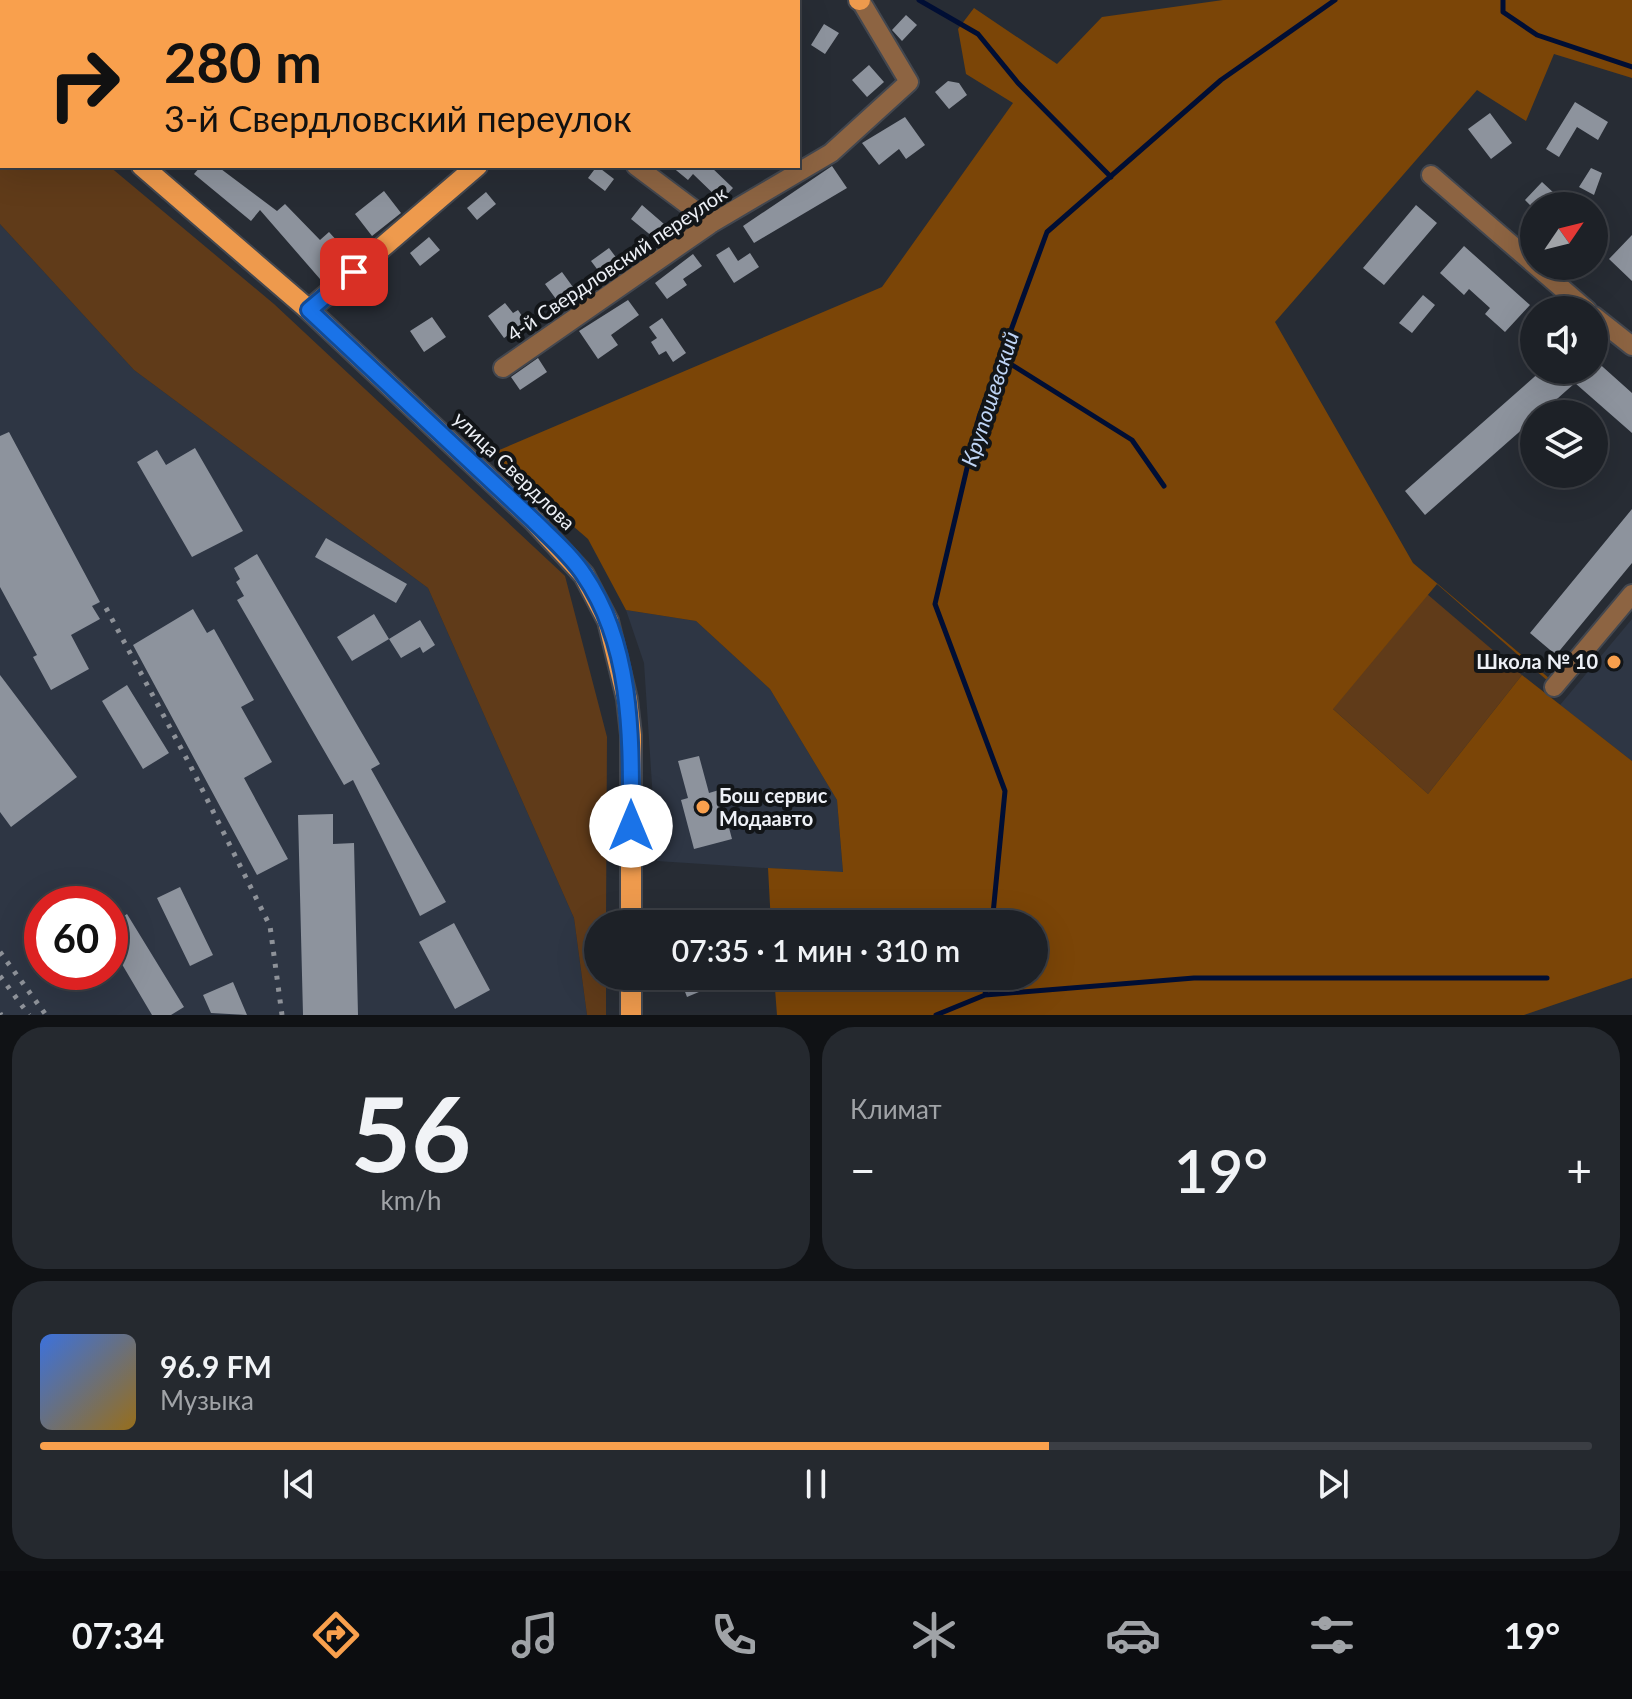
<!DOCTYPE html>
<html lang="ru">
<meta charset="utf-8">
<style>
:root{--surface:#1d2127;--page:#25292f;--text:#f1f3f6;--muted:#a0a3a7;--line:#3b3e44;--accent:#f9a04d}
body{margin:0;font-family:Lato,sans-serif;background:var(--page);color:var(--text);height:100vh;display:flex;flex-direction:column;font-size:30px;white-space:nowrap}
*{box-sizing:border-box;margin:0}
p{font-size:26px;color:var(--muted)}
.icon{flex:none;width:44px;height:44px;fill:none;stroke:currentColor;stroke-width:2;stroke-linecap:round;stroke-linejoin:round}
.map{position:relative;height:1015px;overflow:hidden}
.sheet{display:flex;flex-direction:column;gap:12px;padding:12px;background:#101215;flex:1}
.sheet>*{flex:none}
.guide{position:absolute;left:0px;top:0px;width:800px;height:168px;box-shadow:0 8px 32px #0002,0 0 0 2px var(--line);background:#f9a04d;color:#111;overflow:hidden}
.needle{width:52px;rotate:55deg}
.fabs{position:absolute;left:1520px;top:192px;display:grid;gap:16px}
.fabs a{display:grid;place-items:center;width:88px;height:88px;border-radius:50%;background:var(--surface);box-shadow:0 8px 32px #0002,0 0 0 2px var(--line);font-size:40px}
.speed{position:absolute;left:24px;top:886px;display:flex;gap:16px;font-size:40px;font-weight:700;text-align:center}
.speed>*{display:grid;place-content:center;width:104px;height:104px;border-radius:50%;background:var(--surface);box-shadow:0 8px 32px #0002,0 0 0 2px var(--line);line-height:1}
.speed .limit{border:12px solid #d22;background:#fff;color:#111}
.pin{position:absolute;display:grid;place-items:center;width:68px;height:68px;color:#fff;margin:-34px;border-radius:16px;box-shadow:0 4px 12px #0006}
.me{position:absolute;width:88px;margin:-44px;rotate:0deg;stroke-linejoin:round;filter:drop-shadow(0 0 6px #0008)}
.turn{display:flex;align-items:center;gap:28px;height:168px;padding:0 32px;font-size:36px}
.turn .icon{width:104px;height:104px;stroke-width:2.5}
.turn b{display:block;font-size:56px;line-height:68px}
.big{font-size:60px;font-weight:600;line-height:1.1}
.sheet .widget{flex:1;display:flex;flex-direction:column;justify-content:center;gap:12px;min-width:0;padding:0 28px;border-radius:32px;background:var(--page)}
.sheet .dial{align-items:center;gap:0}
.dial b{font-size:104px;line-height:1}
.song{display:flex;align-items:center;gap:24px}
.cover{width:96px;height:96px;border-radius:12px;background:linear-gradient(135deg,hsl(220 70% 55%),hsl(40 70% 35%))}
.played{height:8px;border-radius:4px;background:linear-gradient(90deg,var(--accent) 65%,var(--line) 65%)}
.keys{display:flex;justify-content:space-around;direction:ltr}
.heat{display:flex;justify-content:space-between;align-items:center;font-size:44px;direction:ltr}
.sheet .tiles{flex:1;display:grid;gap:12px;grid-template-columns:1fr 1fr}
.widget:last-child{grid-column:span 2}
.trip{position:absolute;left:584px;top:910px;width:464px;height:80px;border-radius:40px;background:var(--surface);box-shadow:0 8px 32px #0002,0 0 0 2px var(--line);font-weight:600;line-height:80px;text-align:center}
.dock{display:flex;height:128px;justify-content:space-around;align-items:center;background:#0c0d10;color:var(--muted)}
.dock .icon{width:56px;height:56px}
.dock .on{color:var(--accent)}
.dock b{font-size:36px;color:var(--text)}
.map>svg:first-child{display:block}
</style>
<div class="map">
<svg width="1632" height="1015" viewBox="0 0 1632 1015">
<rect width="100%" height="100%" fill="#272c34"/>
<path fill="#2e3644" fill-rule="evenodd" d="M0,224l134,146 294,218 146,330 13,97h-587zM42,904h68v68h-68z
M626,610l70,11 74,68 67,111 6,73 -186,-12 -13,-198z
M1632,619v142l-72,-56z"/>
<path fill="#603b19" d="M0,75l2,91h107l165,138 291,272 42,161 -1,187h-8v52h8v39h-19l-13,-97 -146,-330 -294,-218 -134,-146z
M1427,594l95,81 -94,119 -96,-86z"/>
<path fill="#7b4507" d="M1223,0h409v78l-78,-24 -28,67 -49,-31 -202,232 138,241 137,116 -1,3 -112,-98 -104,125 95,85 94,-119 110,86v217l-108,37h-747l-3,-39h260v-52h-263l-3,-56 75,4 -6,-72 -67,-111 -74,-68 -70,-11 -38,-71 -98,-85 392,-167 131,-184 -47,-29 -8,-45 16,-21 83,56 45,-47z"/>
<g fill="none" stroke-linecap="round" stroke-linejoin="round">
<path stroke="#000e34" stroke-width="5" d="M919,0l59,34 40,49 93,94
M1503,0v12l34,23 95,32
M1001,358l131,82 32,46
M992,924l13,-133 -70,-187 44,-187 68,-185 174,-152 114,-80
M985,995l209,-17h353
M936,1015l49,-20 2,-19"/>
</g>
<path fill="#8d939d" d="M906,15l11,10 -15,16 -10,-11z
M824,24l15,9 -14,21 -14,-9z
M869,65l15,17 -17,15 -15,-17z
M948,81l11,2 8,12 -18,14 -14,-17z
M1575,102l33,20 -10,18 -21,-13 -18,30 -13,-8z
M1490,113l22,30 -21,16 -23,-30z
M905,117l20,28 -19,14 -7,-10 -20,16 -17,-22z
M201,166h16l60,45 8,-7 35,36 9,-8 19,21 -28,26 -60,-69 -9,11 -57,-47z
M597,166l17,13 -9,12 -17,-13z
M671,166h39l23,22 -12,13 -28,-27 -5,6z
M832,166l15,22 -93,55 -11,-17z
M1591,168l11,5 -8,22 -15,-8z
M1542,182l26,24h-37l-6,-6z
M384,191l17,22 -29,23 -17,-22z
M486,192l10,12 -19,16 -10,-12z
M642,205l22,19 -11,13 -22,-18z
M1416,205l21,18 -53,62 -21,-17z
M1632,235v46l-23,-22z
M429,237l11,13 -20,16 -10,-13z
M1464,246l66,59 -25,27 -20,-18 5,-6 -21,-19 -5,6 -24,-22z
M729,247l9,14 12,-8 9,14 -25,16 -18,-28z
M609,248l12,16 -18,13 -12,-16z
M693,254l9,12 -19,13 4,6 -20,14 -12,-16z
M562,272l16,22 -17,12 -16,-22z
M1423,295l12,10 -23,28 -13,-10z
M628,300l11,15 -28,20 7,10 -20,14 -19,-28z
M505,303l8,10 5,-3 8,12 -22,16 -16,-22z
M432,317l14,20 -22,15 -14,-21z
M662,318l24,35 -13,9 -7,-11 -7,4 -8,-13 6,-4 -8,-11z
M538,358l9,14 -27,18 -9,-13z
M1594,359l38,34v40l-57,-50 -35,31h-6v5l-109,96 -20,-24 137,-121h52z
M9,432l91,170 -8,4 8,13 -29,16 18,34 -38,21 -18,-33 4,-2 -37,-68v-151z
M195,448l48,83 -51,26 -55,-95 20,-12 9,15z
M1632,509v54l-76,92 -26,-22z
M326,538l81,46 -11,19 -81,-46z
M257,554l123,210 -9,5 75,133 -26,14 -67,-136 -9,5 -107,-185 7,-4 -8,-14 4,-3 -6,-11z
M193,609l14,24 7,-4 40,71 -13,7 31,55 -28,16 44,81 -31,16 -124,-230z
M374,614l15,25 -37,22 -15,-24z
M420,620l15,25 -12,8 -3,-6 -19,11 -12,-19z
M0,675l77,102 -66,50 -11,-15z
M127,685l42,68 -26,16 -41,-68z
M699,756l10,37 10,-3 13,49 -38,10 -13,-49 7,-2 -10,-37z
M333,814v30l21,-1 4,172h-55l-5,-200z
M180,887l33,68 -23,11 -33,-68z
M703,908l6,16h-46v-1z
M127,914l57,93 -13,8h-19l-42,-71v-19z
M454,923l36,67 -35,19 -36,-67z
M679,976h22l5,13 -19,8z
M233,982l14,33 -36,-2 -8,-18z"/>
<g fill="none" stroke-linecap="round" stroke-linejoin="round">
<defs>
<path id="minor" d="M420,0l2,2
M196,2l2,-2
M636,166l76,57
M1431,175l156,135
M1594,316l38,30
M503,368l209,-145 119,-70 78,-71 -49,-82
M1554,687l78,-93"/>
<path id="major" d="M859,0h1
M637,2l2,-2
M0,43l2,2
M142,166l167,144 225,211 50,54 24,46 19,78 4,36v189
M309,310l168,-144
M631,1015v-39"/>
</defs>
<use href="#minor" stroke="#43474f" stroke-width="22"/>
<use href="#major" stroke="#43474f" stroke-width="24"/>
<use href="#minor" stroke="#8d6442" stroke-width="18"/>
<use href="#major" stroke="#ee9a4d" stroke-width="20"/>
<path stroke="#8e9299" stroke-width="5" stroke-dasharray="4 8" stroke-linecap="butt" d="M106,608l84,157 80,161 12,89
M0,952l46,63
M0,976l29,39
M0,1013l1,2"/>
</g>
<g fill="none" stroke-linecap="round" stroke-linejoin="round">
<defs>
<path id="route" d="M354,272l-45,38 225,211c17,17 37,34 50,54 50,73 47,167 47,251"/>
</defs>
<use href="#route" stroke="#114b97" stroke-width="20"/>
<use href="#route" stroke="#1a73e8" stroke-width="14"/>
</g>
<g fill="#f9a04d" stroke="#121518" stroke-width="3">
<circle cx="1614" cy="662" r="8"/>
<circle cx="703" cy="807" r="8"/>
</g>
<g text-anchor="middle" stroke-width="8" stroke-linejoin="round" paint-order="stroke">
<g font-size="20" fill="#edf0f6" stroke="#121518">
<text transform="translate(617 264) rotate(-34)" y="7">4-й Свердловский переулок</text>
<text transform="translate(514 471) rotate(44)" y="7">улица Свердлова</text>
</g>
<g font-size="20" font-weight="bold" fill="#edf0f6" stroke="#121518" text-anchor="end">
<text x="1598" y="669">Школа № 10</text>
<text x="719" y="803" text-anchor="start">Бош сервис<tspan x="719" dy="23">Модаавто</tspan></text>
</g>
<g font-size="22" font-style="italic" fill="#bed4f5" stroke="#121518">
<text transform="translate(990 399) rotate(-72)" y="8">Крупошевский</text>
</g>
</g>
</svg>
<div class="fabs">
<a><svg class="needle" viewBox="-14 -14 28 28"><path d="M0-13l5 13h-10z" fill="#e53935"/><path d="M0 13l5-13h-10z" fill="#a0a3a7"/></svg></a>
<a><svg class="icon" aria-label="sound" viewBox="0 0 24 24"><path d="M4 9h4l5-4v14l-5-4H4zM17 9q2 3 0 6"/></svg></a>
<a><svg class="icon" aria-label="layers" viewBox="0 0 24 24"><path d="M12 4l9 5-9 5-9-5zM3 14l9 5 9-5"/></svg></a>
</div>
<div class="speed"><div class="limit">60</div></div>
<div class="pin" style="left:354px;top:272px;background:#d93025"><svg class="icon" aria-label="arrive" viewBox="0 0 24 24"><path d="M6 21V4h12l-3 4 3 4H6"/></svg></div>
<svg class="me" style="left:631px;top:826px" viewBox="-20 -20 40 40"><circle r="19" fill="#fff"/><path d="M0-13L10 11 0 6-10 11z" fill="#1a73e8"/></svg>
<div class="trip">07:35 · 1 мин · 310 m</div>
<div class="guide">
<div class="turn"><svg class="icon" aria-label="right" viewBox="0 0 24 24"><path d="M7 20v-9h11M14 6l5 5-5 5"/></svg><div><b>280 m</b>3-й Свердловский переулок</div></div>
</div>
</div>
<section class="sheet">
<div class="tiles">
<div class="widget dial"><b>56</b><p>km/h</p></div>
<div class="widget"><p>Климат</p>
<div class="heat"><a>−</a><b class="big">19°</b><a>+</a></div>
</div>
<div class="widget">
<div class="song"><i class="cover"></i><div><b>96.9 FM</b><p>Музыка</p></div></div>
<div class="played"></div>
<div class="keys"><svg class="icon" aria-label="previous" viewBox="0 0 24 24"><path d="M18 5L8 12l10 7zM5 5v14"/></svg><svg class="icon" aria-label="pause" viewBox="0 0 24 24"><path d="M8 5v14M16 5v14"/></svg><svg class="icon" aria-label="next" viewBox="0 0 24 24"><path d="M6 5l10 7-10 7zM19 5v14"/></svg></div>
</div>
</div>
</section>
<nav class="dock">
<b>07:34</b>
<svg class="icon on" aria-label="directions" viewBox="0 0 24 24"><path d="M12 3l9 9-9 9-9-9zM9 14v-3h6M13 9l2 2-2 2"/></svg>
<svg class="icon" aria-label="music" viewBox="0 0 24 24"><path d="M9 18V5l10-2v13"/><circle cx="6" cy="18" r="3"/><circle cx="16" cy="16" r="3"/></svg>
<svg class="icon" aria-label="phone" viewBox="0 0 24 24"><path d="M5 4h4l2 5-3 2q2 4 5 5l2-3 5 2v4C11 20 4 13 5 4z"/></svg>
<svg class="icon" aria-label="climate" viewBox="0 0 24 24"><path d="M12 3v18M4 7l16 10M4 17L20 7"/></svg>
<svg class="icon" aria-label="car" viewBox="0 0 24 24"><path d="M5 17H2v-5l4-1 3-4h7l3 4 3 1v5h-3M9 17h6M6 11h13"/><circle cx="7" cy="17" r="2"/><circle cx="17" cy="17" r="2"/></svg>
<svg class="icon" aria-label="filters" viewBox="0 0 24 24"><path d="M4 7h16M4 17h16"/><circle cx="9" cy="7" r="2"/><circle cx="15" cy="17" r="2"/></svg>
<b>19°</b>
</nav>
